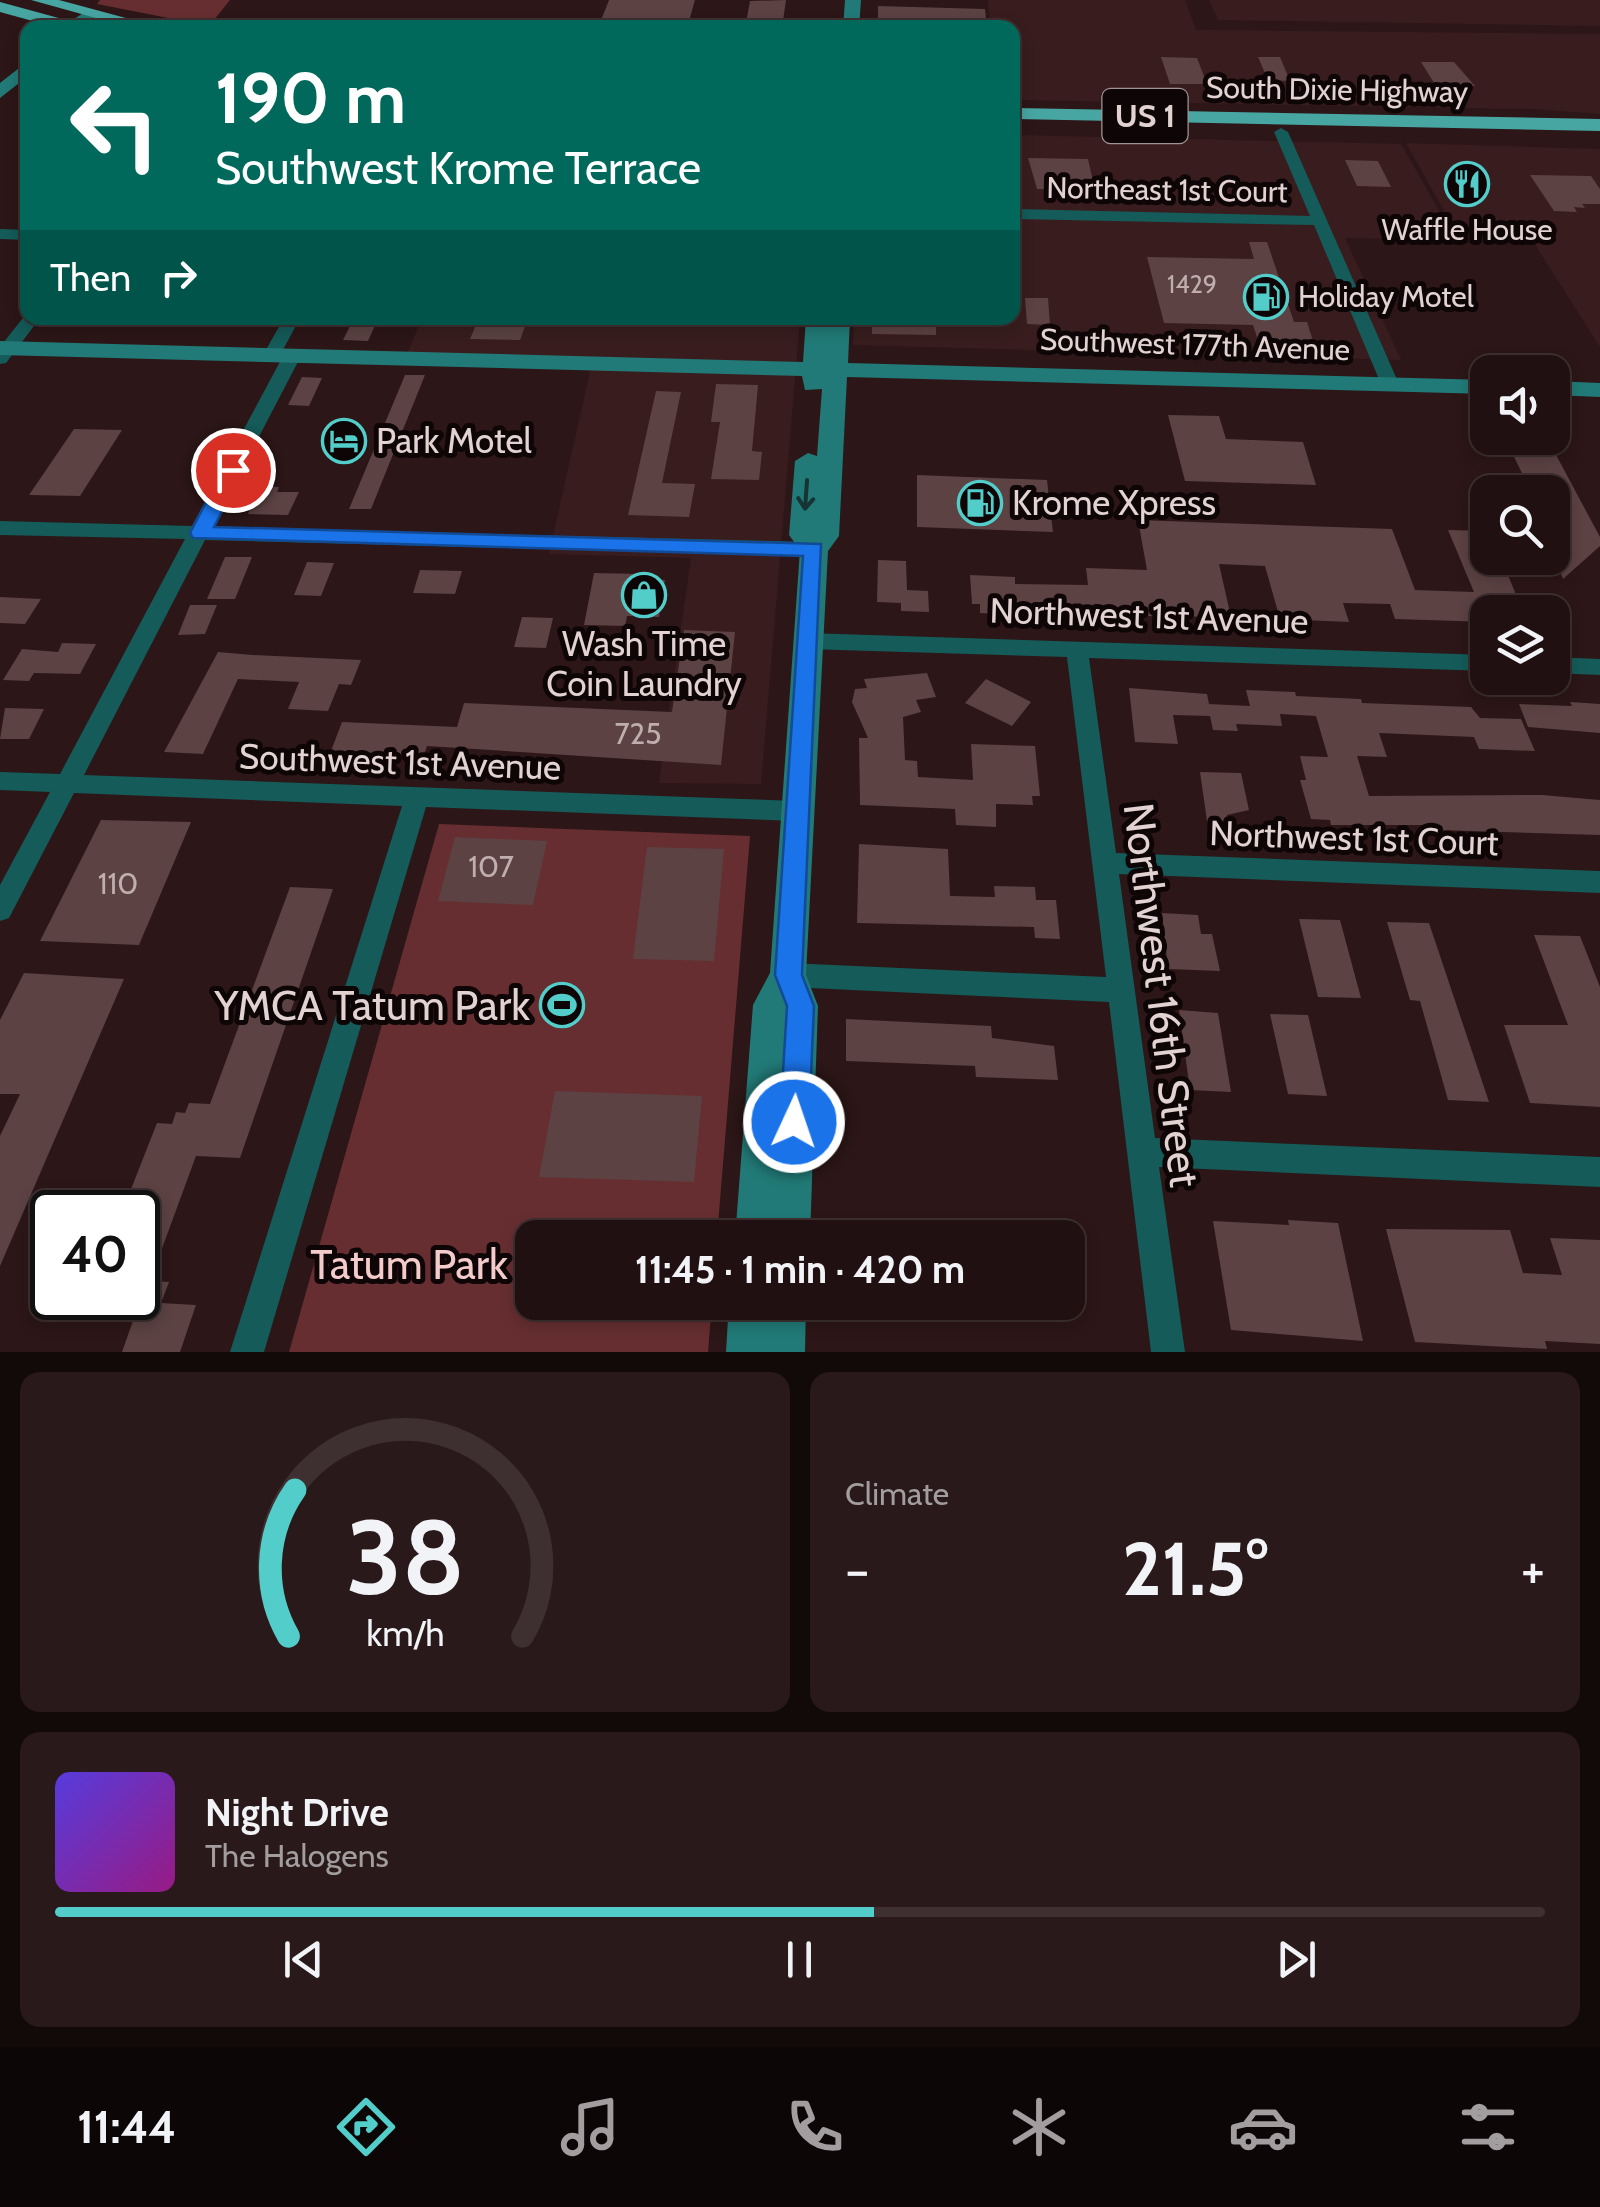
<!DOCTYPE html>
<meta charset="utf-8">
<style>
:root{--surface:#211011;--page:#29191a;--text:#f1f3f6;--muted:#a29d9f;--line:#3e3031;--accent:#53cdc9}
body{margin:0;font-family:Cabin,sans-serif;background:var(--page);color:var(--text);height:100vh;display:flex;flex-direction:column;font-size:38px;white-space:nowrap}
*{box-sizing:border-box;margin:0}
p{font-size:32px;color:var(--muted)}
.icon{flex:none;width:55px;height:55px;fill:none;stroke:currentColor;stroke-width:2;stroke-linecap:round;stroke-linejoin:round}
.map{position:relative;height:1352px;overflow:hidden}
.panel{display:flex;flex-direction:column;gap:20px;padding:20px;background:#120909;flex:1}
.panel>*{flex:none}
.banner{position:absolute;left:20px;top:20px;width:1000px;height:305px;border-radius:20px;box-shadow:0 5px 15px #0003,0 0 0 2px var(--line);background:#00695c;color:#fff;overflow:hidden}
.buttons{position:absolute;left:1470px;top:355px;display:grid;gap:20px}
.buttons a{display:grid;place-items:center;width:100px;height:100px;border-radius:20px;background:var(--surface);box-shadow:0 5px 15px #0003,0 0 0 2px var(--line);font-size:50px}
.speed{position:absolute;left:30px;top:1190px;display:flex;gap:20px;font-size:50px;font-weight:700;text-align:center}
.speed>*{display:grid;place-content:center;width:130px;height:130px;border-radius:50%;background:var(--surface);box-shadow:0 5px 15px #0003,0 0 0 2px var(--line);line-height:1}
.speed .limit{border:5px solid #111;border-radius:15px;background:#fff;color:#111}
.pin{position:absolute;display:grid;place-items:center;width:85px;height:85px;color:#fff;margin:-42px;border:5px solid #fff;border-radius:50%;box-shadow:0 2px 10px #0007}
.me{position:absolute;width:110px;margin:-55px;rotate:3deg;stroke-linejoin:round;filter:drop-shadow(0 0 8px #0008)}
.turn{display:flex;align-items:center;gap:35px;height:210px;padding:0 30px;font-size:45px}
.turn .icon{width:130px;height:130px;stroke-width:2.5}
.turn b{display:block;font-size:70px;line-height:85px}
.then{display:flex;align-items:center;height:95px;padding:0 30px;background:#0003;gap:20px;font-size:38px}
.big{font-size:75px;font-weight:700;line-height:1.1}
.panel .widget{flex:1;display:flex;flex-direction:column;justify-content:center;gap:15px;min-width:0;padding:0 35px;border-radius:20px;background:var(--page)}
.panel .dial{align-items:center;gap:0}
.dial svg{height:260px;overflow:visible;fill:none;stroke:var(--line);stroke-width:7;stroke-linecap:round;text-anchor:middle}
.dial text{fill:var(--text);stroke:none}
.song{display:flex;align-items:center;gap:30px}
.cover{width:120px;height:120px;border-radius:15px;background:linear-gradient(135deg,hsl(250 70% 55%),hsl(310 70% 35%))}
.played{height:10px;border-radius:5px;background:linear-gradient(90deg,var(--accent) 55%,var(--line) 55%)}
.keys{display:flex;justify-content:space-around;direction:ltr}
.heat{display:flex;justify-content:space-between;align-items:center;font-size:55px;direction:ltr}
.panel .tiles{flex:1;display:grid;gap:20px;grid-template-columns:1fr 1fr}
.widget:last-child{grid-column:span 2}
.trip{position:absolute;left:515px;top:1220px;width:570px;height:100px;border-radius:20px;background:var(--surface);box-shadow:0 5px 15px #0003,0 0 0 2px var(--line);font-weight:700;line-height:100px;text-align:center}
.menu{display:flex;height:160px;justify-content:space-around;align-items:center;background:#0d0607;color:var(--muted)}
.menu .icon{width:70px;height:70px}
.menu .active{color:var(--accent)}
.menu b{font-size:45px;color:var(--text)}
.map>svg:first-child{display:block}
</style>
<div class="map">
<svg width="1600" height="1352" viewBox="0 0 1600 1352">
<rect width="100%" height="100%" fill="#2c1617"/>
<path fill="#391d1e" d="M988,0h197l11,30 404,4v80l-67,-5 -520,-9 -1,-72 -22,-1z
M1209,0h391v26l-382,-6z
M1013,135l388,9 55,96 -111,-2 56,122 -548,-15 1,-27h158l1,-98h6z
M1406,143l194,6v198l-66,-104 -73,-2z
M422,318h378l-39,466 -102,-1 32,-225 -142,-4 44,-196 -186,-4z"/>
<path fill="#662e31" d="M100,0h130l-16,20 164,7h-164l-117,-23z
M439,824l311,12 -33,401 -185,1v64l180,1 -4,49h-419z"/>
<path fill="#5c4242" d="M609,0h86l-8,28h-89z
M786,0l-4,28h-37l5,-27z
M878,6l107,3 2,19h-109z
M1161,57l36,1 10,26h-37z
M1258,57h22l10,24 -22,-1z
M1421,62h33l21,24h-39z
M1028,158l60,1 7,31 -58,-1z
M1345,160l33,1 13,26 -34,-1z
M1530,175l61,1 9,13v15h-18l3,4 -11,-1 3,5 -23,-1z
M1249,242h18l27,80h13l7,22 -55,-1 -6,-18 -89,-2 -17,-66 107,2z
M1025,298h23l2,27 -23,-1z
M354,318l23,3 -9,20 -25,-1z
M479,318h49l-8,22 -50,-1z
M872,318h64v17l-64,-1z
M405,375h20l-54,134h-22z
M302,377l20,1 -13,28 -21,-1z
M716,384l42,1 -6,66 10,1 -3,28 -48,-1 9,-57h-9z
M656,391l25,1 -19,91 33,1 -6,33 -61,-2z
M1168,415l51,1 7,23 77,3 13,43 -131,-4z
M74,429l48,1 -42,66 -51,-1z
M1505,438h42l53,99v9l-37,33 -3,-8h-8v-79h-21z
M917,475l130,5 6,52 -136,-5z
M252,486l27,1 -2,5h22l-11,23 -40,-1 3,-7h-10z
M1138,520l254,9 23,61 59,2 -26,-62 40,1v27h13l22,54h-35v10l-93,-3 -5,-15 -47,-1 6,19 -69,-3 -15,-53 -46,-2 12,53 -176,-2 -37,-6v6l-38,-2v-9h-8l-2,-29 45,2v7l73,1 -2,-17 61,2z
M225,557h27l-17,42h-28z
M878,560l28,1 1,29 21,1 1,21 -28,-1v-8l-24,-1z
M307,562l27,1 -13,33 -27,-1z
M420,570l42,1 -7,23 -42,-1z
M594,573l48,1v5l23,1 -6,37 -32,-1 -2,10 -41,-1z
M0,597l41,2 -16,25 -25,-1z
M190,605h27l-12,29 -27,1z
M522,617l31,1 -7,30 -32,-1z
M684,630l51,2 -14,133 -294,-19 -3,9 -93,-4 11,-29 115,5 7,-24 208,9z
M62,643l34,1 -16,30 -46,-1 -5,8 -26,-1 19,-31 36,3z
M218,652l35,3 108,5 -10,25 -12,-1 -11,27 -40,-2 11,-27 -61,-3 -35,75 -39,-2z
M927,673l9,24 -20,3 5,12 -18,5 2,43 12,1 1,16 55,3 -2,-36 64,2 5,50h-8l1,9 -37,-1v23l-40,-2 -1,-16 -95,-4 -1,-67h9l-16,-36 3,-13 12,-1 -3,-9z
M986,679l45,23 -19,24 -47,-23z
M1129,688l78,6 2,10 41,2 -4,-16 49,2 1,4 65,3 1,4 109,4 9,11 41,1 14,32 -56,-2 -5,-12 -95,-4 8,24 -30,-1 12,40 173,-1 58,5v35l-162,-5 -1,-5h-106l-1,-5 -19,-1 -11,-39h6l-6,-24 28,1 -12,-41 -36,-2 2,12 -46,-2 2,7 -25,-1 -3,-14 -37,-1 5,29 -43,-2z
M1570,702l30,2v29l-72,-6 -9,-23 53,2z
M5,708l39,1 -15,30h-29z
M1200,772l41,1 8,37 -22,5 2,6h-22z
M101,820l90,2 -52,123 -99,-4z
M455,837l92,4 -14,64 -95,-4z
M859,844l89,5 2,47 45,1 -1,-11 41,1 1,13h20l4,39 -25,-1 -1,-11 -177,-4z
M647,847l77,2 -10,112 -81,-2z
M290,887l43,2 -93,269 -44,-2 -46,125 19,1 -8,21 35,2 -16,47h-58l12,-34 -23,-1 7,-19h20v-86h-16l35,-89 15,1 4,-12 9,1 4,-10 21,1z
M1162,913l36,2 3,19h11l8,37 -52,-2z
M1299,919l41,1 21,78 -43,-1z
M1387,922l42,1 60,179 -41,-2 -28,-99 -10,-1z
M1534,935l46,1 20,51v120l-70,-4 -26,-78h64z
M24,973l100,6 -124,287v-130l20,-42h-20v-74z
M1179,1010l39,3 13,79 -41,-2z
M1270,1014l38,1 19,81 -39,-2z
M846,1019l145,7 1,12 62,8 4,34 -82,-3 -1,-11 -129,-5z
M555,1091l147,5 -8,86 -155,-5z
M1288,1220l50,3 25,118 -132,-11 -18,-109 76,4z
M1386,1229l124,1 13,43 39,2 -12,-37 50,2v104l-55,-3 2,8 -132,-7z"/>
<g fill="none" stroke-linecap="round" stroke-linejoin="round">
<path fill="#145b59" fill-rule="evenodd" d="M1281,128l7,4 111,252 -3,4 -6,1 -9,-5 -67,-159 -302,-6v-10l298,7 -36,-84z
M0,229l28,1v10l-28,-1z
M26,314l14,4 -34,45 -6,1v-17z
M284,318h16l-22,41h-12l-3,-4z
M292,351l9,5 -89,171 602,15 10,7 -10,7 -609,-16 -121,235 713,26 9,3 3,7 -3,7 -9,3 -371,-14 -162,545h-34l172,-546 -328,-13 -65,125 -9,3v-36l50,-93 -50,-2v-18l60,2 125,-235 -185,-4v-14l192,5 91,-170z
M807,633l681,22v16l-399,-13 27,195 484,18v22l-481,-19 36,264 445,19v30l-441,-20 26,185h-34l-42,-350 -321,-15 -10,-4 -4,-8 4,-8 10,-4 318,14 -39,-320 -260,-8 -11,-8z
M1552,657l48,2v16l-48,-2z"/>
<path fill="#217a77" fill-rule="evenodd" d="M845,0h16l-2,28h-16z
M88,10l14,3 -21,15h-21z
M28,61v15l-28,22v-15z
M806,318h44l-2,45 640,17v14l-641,-17 -8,159 -11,15 -22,424 12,31 -8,232h-75l18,-233 17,-32 30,-423 -11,-15 6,-74 13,-8 9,3 5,-67 -17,1 -3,-14 -802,-21v-14l803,21z
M1552,381l48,2v14l-48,-2z
M729,1302h77l-1,50h-79z"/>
<path fill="#47a5a2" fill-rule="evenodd" d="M31,0h28l104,28h-31z
M0,2l66,18 2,3 -10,5 -58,-16z
M1012,108l588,11v12l-588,-12z"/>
</g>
<defs><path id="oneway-shaft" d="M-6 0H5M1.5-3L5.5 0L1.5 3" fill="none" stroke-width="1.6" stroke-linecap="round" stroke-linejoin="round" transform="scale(2.5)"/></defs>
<use stroke="#163433" href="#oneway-shaft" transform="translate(806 495) rotate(94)"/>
<path fill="#1a73e8" stroke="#114b97" stroke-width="2.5" d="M233,464l10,6 -29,57 607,17 -19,431 12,31 -5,116 -4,10 -11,4 -10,-4 -4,-10 7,-116 -12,-31 28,-419 -610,-18 -3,-5 33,-63z"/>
<defs>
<symbol id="restaurant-ring" viewBox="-11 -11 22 22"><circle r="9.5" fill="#0e0506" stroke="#53cdc9" stroke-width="1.5"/><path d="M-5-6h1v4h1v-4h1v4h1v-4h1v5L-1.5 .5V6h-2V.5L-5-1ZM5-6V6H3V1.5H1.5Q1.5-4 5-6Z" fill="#53cdc9"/></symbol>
<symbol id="fuel-ring" viewBox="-11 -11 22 22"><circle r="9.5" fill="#0e0506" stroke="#53cdc9" stroke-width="1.5"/><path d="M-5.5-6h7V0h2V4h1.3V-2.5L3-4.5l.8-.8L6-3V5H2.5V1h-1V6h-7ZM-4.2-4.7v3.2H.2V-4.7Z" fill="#53cdc9"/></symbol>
<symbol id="hotel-ring" viewBox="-11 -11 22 22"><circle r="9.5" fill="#0e0506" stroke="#53cdc9" stroke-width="1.5"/><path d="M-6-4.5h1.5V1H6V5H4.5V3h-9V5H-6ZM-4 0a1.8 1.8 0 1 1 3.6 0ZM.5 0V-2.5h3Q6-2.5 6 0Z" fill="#53cdc9"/></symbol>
<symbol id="shop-ring" viewBox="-11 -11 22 22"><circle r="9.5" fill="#0e0506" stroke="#53cdc9" stroke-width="1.5"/><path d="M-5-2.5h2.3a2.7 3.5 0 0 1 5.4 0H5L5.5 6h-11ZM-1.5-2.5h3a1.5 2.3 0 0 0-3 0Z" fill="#53cdc9"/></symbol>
<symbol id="stadium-ring" viewBox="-11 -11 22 22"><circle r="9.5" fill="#0e0506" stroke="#53cdc9" stroke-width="1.5"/><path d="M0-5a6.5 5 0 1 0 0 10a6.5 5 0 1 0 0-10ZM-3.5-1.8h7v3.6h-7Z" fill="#53cdc9"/></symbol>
</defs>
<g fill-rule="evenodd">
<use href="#restaurant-ring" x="1442" y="159" width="50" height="50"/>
<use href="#fuel-ring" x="1241" y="272" width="50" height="50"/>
<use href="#hotel-ring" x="319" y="416" width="50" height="50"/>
<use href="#fuel-ring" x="955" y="478" width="50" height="50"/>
<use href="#shop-ring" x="619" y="570" width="50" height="50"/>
<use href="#stadium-ring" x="537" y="980" width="50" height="50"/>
</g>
<g text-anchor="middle" stroke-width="10" stroke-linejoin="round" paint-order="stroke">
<g font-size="25" fill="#c0aeae">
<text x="1192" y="293">1429</text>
</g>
<g font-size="30" fill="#e2d2d2" stroke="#0e0506">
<text transform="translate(1337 90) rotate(1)" y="10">South Dixie Highway</text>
<text transform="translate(1167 190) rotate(1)" y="10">Northeast 1st Court</text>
<text transform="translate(1195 345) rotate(2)" y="10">Southwest 177th Avenue</text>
</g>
<g font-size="30" fill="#e2d2d2" stroke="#0e0506">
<text x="1467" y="240">Waffle House</text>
<text x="1298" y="307" text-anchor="start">Holiday Motel</text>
</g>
<g font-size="30" fill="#c0aeae">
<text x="638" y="744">725</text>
<text x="491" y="877">107</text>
<text x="118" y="894">110</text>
</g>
<rect fill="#0e0506" stroke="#a29495" stroke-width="2.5" x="1102.5" y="89" width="85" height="54" rx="8"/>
<g font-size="32" font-weight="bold" fill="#e2d2d2">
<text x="1145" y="127">US 1</text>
</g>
<g font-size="35" fill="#e2d2d2" stroke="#0e0506" text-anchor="start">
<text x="376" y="453">Park Motel</text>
<text x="1012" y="515">Krome Xpress</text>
<text x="644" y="656" text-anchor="middle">Wash Time<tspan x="644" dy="40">Coin Laundry</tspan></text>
</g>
<g font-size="35" fill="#e2d2d2" stroke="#0e0506">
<text transform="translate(1149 616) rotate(2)" y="12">Northwest 1st Avenue</text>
<text transform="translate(400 762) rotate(2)" y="12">Southwest 1st Avenue</text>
<text transform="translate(1354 838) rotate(2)" y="12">Northwest 1st Court</text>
</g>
<g font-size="42" fill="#e2d2d2" stroke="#0e0506">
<text transform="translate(1162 995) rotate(83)" y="15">Northwest 16th Street</text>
</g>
<g font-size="42" fill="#e2d2d2" stroke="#0e0506" text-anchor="end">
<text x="530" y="1020">YMCA Tatum Park</text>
</g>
<g font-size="42" fill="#f4cbcb" stroke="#0e0506">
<text x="409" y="1279">Tatum Park</text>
</g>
</g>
</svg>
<div class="buttons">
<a><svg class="icon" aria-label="sound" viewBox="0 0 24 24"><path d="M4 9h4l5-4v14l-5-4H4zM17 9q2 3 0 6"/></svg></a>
<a><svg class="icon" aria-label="search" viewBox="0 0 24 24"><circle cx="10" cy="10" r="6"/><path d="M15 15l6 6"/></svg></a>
<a><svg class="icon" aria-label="layers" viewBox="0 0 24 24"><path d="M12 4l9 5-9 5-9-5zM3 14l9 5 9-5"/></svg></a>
</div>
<div class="speed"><div class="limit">40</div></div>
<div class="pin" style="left:233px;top:470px;background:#d93025"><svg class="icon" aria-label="arrive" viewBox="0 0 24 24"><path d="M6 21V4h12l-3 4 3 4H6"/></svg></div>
<svg class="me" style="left:794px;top:1122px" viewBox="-20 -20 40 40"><circle r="17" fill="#1a73e8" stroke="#fff" stroke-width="3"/><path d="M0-11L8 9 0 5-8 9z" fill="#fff"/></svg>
<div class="trip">11:45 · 1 min · 420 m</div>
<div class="banner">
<div class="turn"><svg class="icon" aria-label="left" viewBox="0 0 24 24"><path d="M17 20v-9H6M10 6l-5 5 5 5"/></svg><div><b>190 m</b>Southwest Krome Terrace</div></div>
<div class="then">Then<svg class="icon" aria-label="right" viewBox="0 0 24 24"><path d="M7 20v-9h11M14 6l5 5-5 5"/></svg></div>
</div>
</div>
<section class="panel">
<div class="tiles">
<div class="widget dial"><svg viewBox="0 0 100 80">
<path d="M14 69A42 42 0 1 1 86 69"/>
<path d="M14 69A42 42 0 0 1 16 24" stroke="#53cdc9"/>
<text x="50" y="56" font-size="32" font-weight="700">38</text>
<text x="50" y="72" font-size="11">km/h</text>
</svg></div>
<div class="widget"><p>Climate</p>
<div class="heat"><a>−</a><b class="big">21.5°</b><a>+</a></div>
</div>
<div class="widget">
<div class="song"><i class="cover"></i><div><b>Night Drive</b><p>The Halogens</p></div></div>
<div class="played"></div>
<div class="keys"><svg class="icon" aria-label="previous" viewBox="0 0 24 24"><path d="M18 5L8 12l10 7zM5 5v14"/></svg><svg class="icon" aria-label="pause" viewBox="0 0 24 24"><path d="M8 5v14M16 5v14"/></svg><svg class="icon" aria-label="next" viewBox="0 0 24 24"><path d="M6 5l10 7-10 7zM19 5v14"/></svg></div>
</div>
</div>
</section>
<nav class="menu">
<b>11:44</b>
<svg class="icon active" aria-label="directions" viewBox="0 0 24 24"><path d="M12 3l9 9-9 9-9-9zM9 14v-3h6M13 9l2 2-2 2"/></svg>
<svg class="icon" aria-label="music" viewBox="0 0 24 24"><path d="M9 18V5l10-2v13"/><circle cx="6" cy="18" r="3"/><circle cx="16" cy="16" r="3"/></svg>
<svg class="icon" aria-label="phone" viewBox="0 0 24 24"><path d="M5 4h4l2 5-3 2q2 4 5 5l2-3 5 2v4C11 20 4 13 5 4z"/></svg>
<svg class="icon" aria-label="climate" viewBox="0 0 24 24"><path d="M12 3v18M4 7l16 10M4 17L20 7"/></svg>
<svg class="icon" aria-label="car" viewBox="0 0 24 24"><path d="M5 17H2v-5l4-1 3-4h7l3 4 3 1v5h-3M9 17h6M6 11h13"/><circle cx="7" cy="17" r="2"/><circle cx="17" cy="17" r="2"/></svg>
<svg class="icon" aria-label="filters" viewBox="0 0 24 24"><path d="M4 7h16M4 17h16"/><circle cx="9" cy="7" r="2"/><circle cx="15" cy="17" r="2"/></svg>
</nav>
